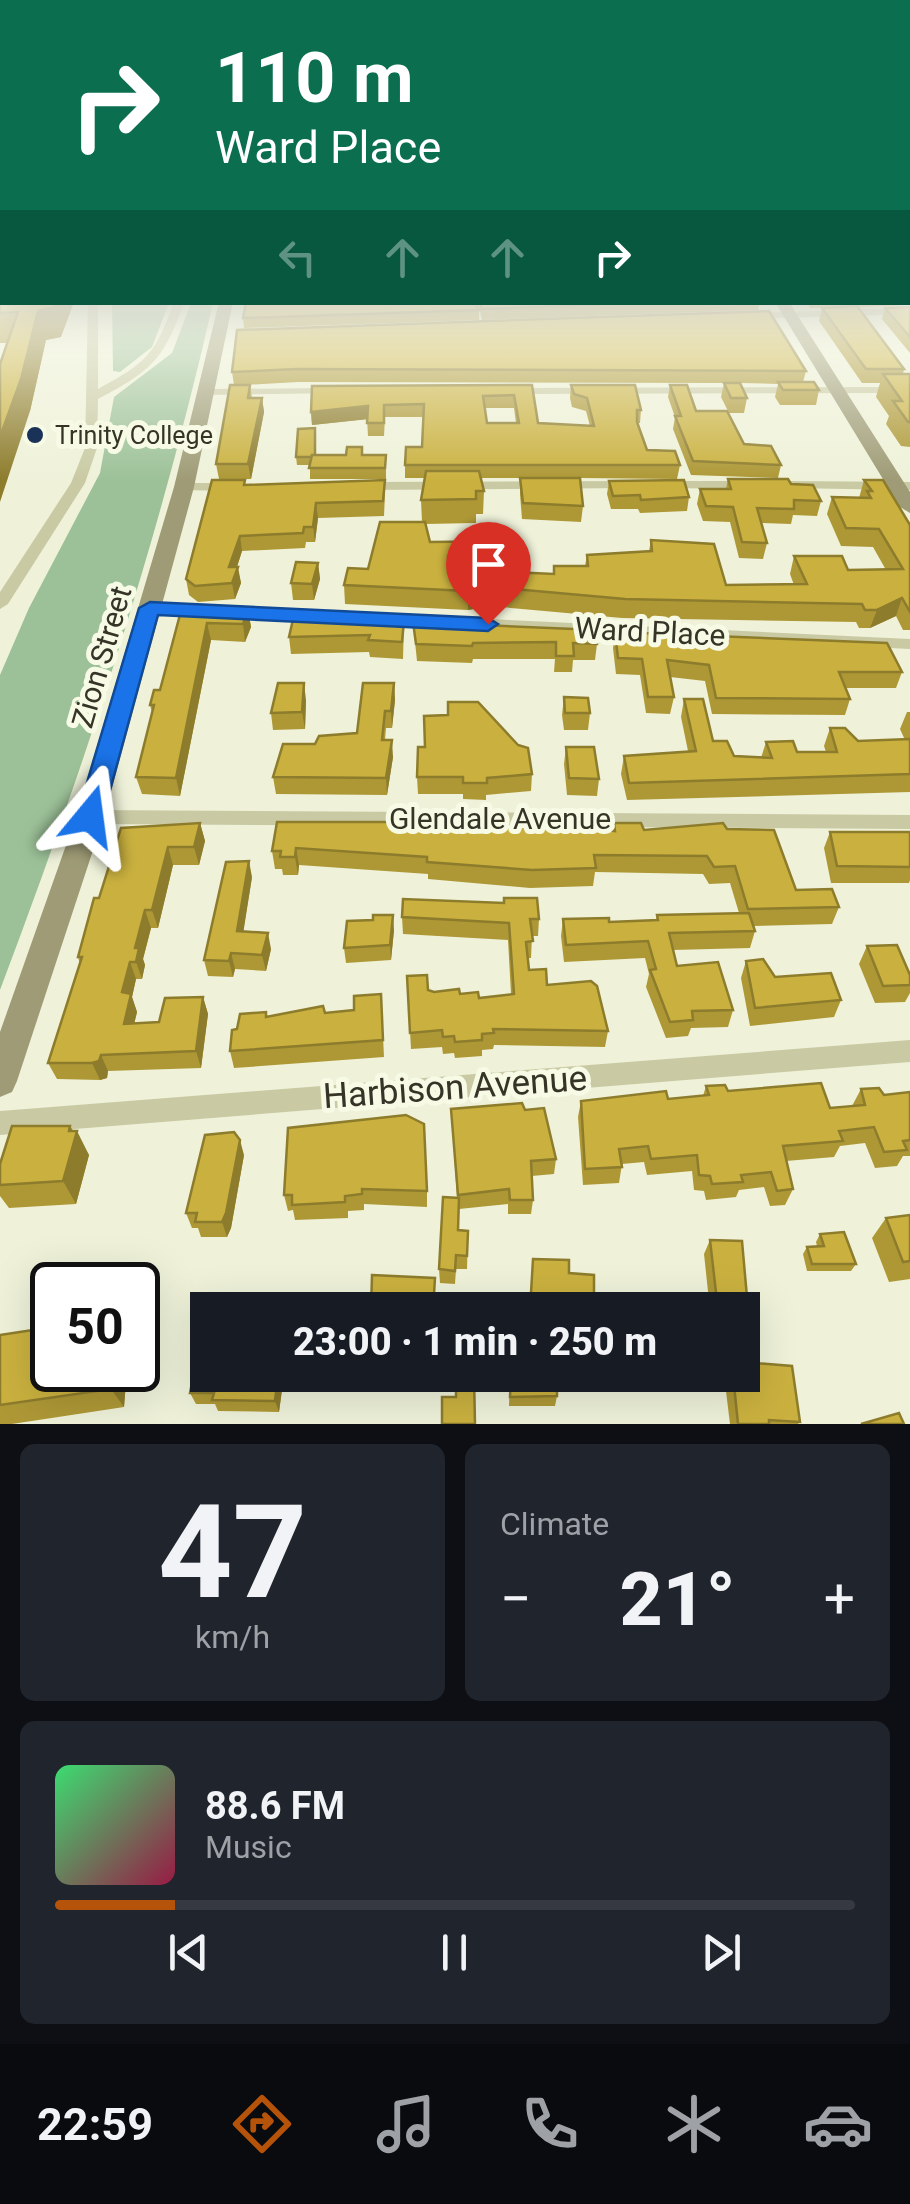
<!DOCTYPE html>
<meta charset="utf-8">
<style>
:root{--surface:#171b24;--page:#20242c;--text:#f1f3f6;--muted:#9ea1a6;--line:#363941;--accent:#b45309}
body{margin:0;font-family:Roboto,sans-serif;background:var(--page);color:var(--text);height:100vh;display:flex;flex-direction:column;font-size:38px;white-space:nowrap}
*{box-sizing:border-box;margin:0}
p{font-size:32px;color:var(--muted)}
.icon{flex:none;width:55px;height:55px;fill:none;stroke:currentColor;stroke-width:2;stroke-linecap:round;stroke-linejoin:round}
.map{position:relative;height:1424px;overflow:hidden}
.panel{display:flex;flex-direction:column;gap:20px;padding:20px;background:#0d0f14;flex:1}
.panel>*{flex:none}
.top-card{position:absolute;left:0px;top:0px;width:910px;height:305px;box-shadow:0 10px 40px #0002;background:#0b6e4f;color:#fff;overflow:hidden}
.speed{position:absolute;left:30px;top:1262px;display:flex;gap:20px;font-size:50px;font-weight:700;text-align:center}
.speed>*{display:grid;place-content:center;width:130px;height:130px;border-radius:50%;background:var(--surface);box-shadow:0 10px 40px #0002;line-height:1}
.speed .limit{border:5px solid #111;border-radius:15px;background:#fff;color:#111}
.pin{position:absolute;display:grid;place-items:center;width:85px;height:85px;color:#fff;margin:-102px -42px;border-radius:50% 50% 50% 0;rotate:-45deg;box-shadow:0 0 10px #0007}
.pin .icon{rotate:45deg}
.me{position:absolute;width:110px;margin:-55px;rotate:16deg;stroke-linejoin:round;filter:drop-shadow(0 0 8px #0008)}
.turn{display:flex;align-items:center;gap:35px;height:210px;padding:0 50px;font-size:45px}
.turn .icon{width:130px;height:130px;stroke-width:2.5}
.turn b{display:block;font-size:70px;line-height:85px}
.lanes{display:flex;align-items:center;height:95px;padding:0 50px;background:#0003;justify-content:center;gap:50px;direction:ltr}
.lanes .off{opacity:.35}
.big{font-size:75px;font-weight:800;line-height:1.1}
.panel .widget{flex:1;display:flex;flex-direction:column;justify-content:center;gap:15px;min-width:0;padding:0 35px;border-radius:15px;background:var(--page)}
.panel .dial{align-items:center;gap:0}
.dial b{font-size:130px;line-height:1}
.song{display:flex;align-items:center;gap:30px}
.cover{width:120px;height:120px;border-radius:15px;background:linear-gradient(135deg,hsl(140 70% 55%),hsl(340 70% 35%))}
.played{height:10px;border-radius:5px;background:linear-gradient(90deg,var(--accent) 15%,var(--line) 15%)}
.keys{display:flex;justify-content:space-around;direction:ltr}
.heat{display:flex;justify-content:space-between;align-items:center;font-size:55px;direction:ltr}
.panel .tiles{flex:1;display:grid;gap:20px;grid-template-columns:1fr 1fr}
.widget:last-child{grid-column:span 2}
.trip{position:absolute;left:190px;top:1292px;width:570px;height:100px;border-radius:0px;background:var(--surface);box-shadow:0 10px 40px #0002;font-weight:800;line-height:100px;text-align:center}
.tabs{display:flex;height:160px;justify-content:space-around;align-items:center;background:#090b0e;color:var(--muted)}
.tabs .icon{width:70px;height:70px}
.tabs .current{color:var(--accent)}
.tabs b{font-size:45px;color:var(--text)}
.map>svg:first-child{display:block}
</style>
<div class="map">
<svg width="910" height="1424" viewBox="0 0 910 1424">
<rect width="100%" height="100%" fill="#eff2d9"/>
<path fill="#9cc198" d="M112,303h57l-17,44 -32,25 -7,-1z
M191,303h22c-53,233 -128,463 -213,687v-315l29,-67 71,-135 14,-76 58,-44z"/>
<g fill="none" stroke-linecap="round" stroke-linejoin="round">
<path fill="#c9caa4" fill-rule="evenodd" d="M88,302h10v87c48,-26 57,-34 76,-87h10c-20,58 -33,69 -86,97l-1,49 -12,35 -77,121 -8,5v-17l71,-109 14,-35z
M910,308v6l-162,5 -5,-3 5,-3z
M910,387v6l-399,1 -6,-3 6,-3z
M335,388l6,3 -2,2 -133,2 -6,-3 6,-3z
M628,481l7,4 -2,3 -269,2 -7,-4 7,-4z
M664,481h84l7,4 -7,4 -89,-1 -2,-3z
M789,481l121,1v8l-126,-2 -2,-3z
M184,483h49l7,4 -7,4 -54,-1 -2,-3z
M149,603l761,36v10l-767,-38 -2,-3z
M90,810l820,5v14l-820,-5 -7,-2 -3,-5 3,-5z
M910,1040v22l-910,73v-24z"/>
<path fill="#9e9b76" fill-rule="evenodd" d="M219,302h14l-39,185 -90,330 -87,264 -5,11 -12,5v-65l76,-215 98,-330z
M775,302h14l121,190v21l-10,-6z"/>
</g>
<path fill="#ae9836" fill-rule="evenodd" d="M0,282l61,55 -15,3 -16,71 -22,-68h-8z
M908,282h2v23l-53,2 47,62 -1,5h7v73l-9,-1 -15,-22 3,-8 -13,-19 4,-14h-18l-43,-62 3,-13h3h-15l-3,-6h101z
M478,302h282l-2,8 -276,10z
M910,307v46l-28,-34 3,-11z
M479,310v10l-235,8 -1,-10z
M237,330l569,41 -3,11 16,8 -3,15h-36l-5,-8 3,-13 -37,-1 6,15 -3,15h-15l-8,-16 3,-14 -426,-1 -54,3h6l2,13h10l2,14 -13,67h-32l-3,-15 18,-79 -2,-13z
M532,385l6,38 52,3 -4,-15 -14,-4 -2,-9 1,-13 70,25 -1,13h-2l9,27 33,15 -3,14 -97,-1 3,28 -2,16 -59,-3 -2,-25v-16h22h-61l3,13 -1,23h-7v9l-51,1 5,18 82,30 41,2 32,-8 2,-11 62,-4 2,-11 75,45h68l-4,-11 4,-18 54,14h38l-13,-23 -32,-1 -14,-32 5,-17 27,1 5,-18 46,45v105h-7l-7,-14 -26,12h-11l-3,-6 -234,-4 -132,-12 -22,4 -123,-6 -1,-19 24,-16 54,-47 -1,-22 4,-22h-20v-13l17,-18 1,-30h-38l-1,19h-16l-1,-17 -55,6 -1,-13zM485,408h29l2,15h-29z
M670,385l26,26 48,33 37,21 -3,13 -87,-3 -18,-46 2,-12 -7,-20z
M316,455h70v24h-76v-14h-13l-1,-8z
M728,479l63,5 30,17 -4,15 -24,-1 -2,9 -30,-1 6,20 -4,16 -24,-1 -9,-36 -27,-1 -6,-17 3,-15h26z
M609,481l80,16 -2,14 -47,2 -2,-4h-27l-4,-15z
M246,485l139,9 -1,22 -66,2 -3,24h-9l-1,6 -63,3 -5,16 4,16 -6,16 -37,3 -9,-7 -3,-16z
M318,563l2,16 -6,21h-21l-2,-17z
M182,607l66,3 3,17 -6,15 -34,-2 -31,156 -38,-2 -6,-17 16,-65 -2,-7 10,-15z
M404,621l-1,38 -33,-2 -1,-5 -78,2 -2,-17z
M413,622l184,22 -2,16h-22l-1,12h-18l1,-13h-82l-1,4 -55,-2z
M615,632l287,40 -6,16h-50l4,11 -5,16 -133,-1 -7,-33 -35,-4 4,20 -4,17 -24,-1 -6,-38 -24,-1 -3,-26z
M394,683l1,17 -3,28h-6l-1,12 8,17 -6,38 -111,-1 -3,-17 42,-33 42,-11z
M564,697l26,16 -2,17h-24l-2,-15z
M684,699l29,42 21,15 27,2 5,-16 31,10h29l-2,-6 6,-18 28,13 47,-1 -5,-11 7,-17h3v80l-283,8 -6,-26 3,-18 64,-5 -7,-34z
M306,700l-1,29 -32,1 -2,-17z
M566,747l33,32 -2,17 -30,-1 -3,-31z
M532,774l-1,17 -45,4v5l-23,-1v-5h-45l-1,-17z
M200,823l5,18 -6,24h-26l-15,63h-7l-8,31 2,6 -3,14h-6l-4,18 5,15 -3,12 25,-2 44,-25 5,17 -7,54 -93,3 -1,7 -7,2 -43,-1 -9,-16 32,-99 -2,-7 21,-59z
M614,823l30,7 83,-1 69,61 43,17 -7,17 -78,2 1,5 -5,17 -77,2 4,16 56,44 -5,17 -37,1 -3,8 -22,2 -20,-51 3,-13 -4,-16 -81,4 -3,-26 2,-17 46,3 47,-2 1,-5 82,-2 -9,-30 -21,1 -6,-10 -108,-2 -2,14 -63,2 -102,-9v-5l-129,-9 -1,10h-15l-1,-6h-7l-3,-18 174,-25 34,3 133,2z
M830,832h80v48l-1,3h-78l-7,-35z
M252,877l-9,55 28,17 -5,22 -31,-2 -2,8 -25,-1 -4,-16z
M402,917l137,2 -1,17h-6l-1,22h-3l1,12 79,61 -3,16 -111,-2 -1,4 -11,1v6l-27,2 -1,-5 -11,1 -1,-7 -31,2 -4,-73 21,14 51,8 32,-4 -3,-54 -105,-6z
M394,930l-3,30 -45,3 -2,-15z
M867,946l43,29v18l-5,9 -30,1 -16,-39z
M746,961l29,16 66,23 -7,17 -84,9 -9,-48z
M381,994l3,63 -150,11 -4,-17 7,-22 30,-12 87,-7z
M706,1086l124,22 22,-2 9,-17 23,6 25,-2 1,-2v65h-7l-6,10 -22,2 -10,-25 -25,3 -6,11 -48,4 7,28 -8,16 -15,1 -6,-19 -25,3 -3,7 -30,3 -2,-9 -10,-1 -2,-19 -45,4 -3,-13 -22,2 -3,19 -36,2 -5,-68 3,-16 87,-2 35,-3z
M451,1109l74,1 31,49 -2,15 -22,2 1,24 -2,14h-23v-10l-49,5 -1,21 10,1 -1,38h-11l-1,15 -15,-1 -1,-14 18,-71z
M70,1126l19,29 -13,49 -67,4 -9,-12v-32z
M288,1128l139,63v16l-63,-3v6l-16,1v7l-53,2 -2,-10 -5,1 -4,-16z
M244,1155l-13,73 -4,9h-26l-3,-9h-6l-6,-15z
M910,1215v64l-21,3 -17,-44 14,-20z
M820,1234l36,30 -5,7h-44l-4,-17 4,-7 10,-1 -1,-4z
M710,1240l32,70h-32l-6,-56z
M533,1259l36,14 25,26 -2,10 -42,-2v3h-21z
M742,1331h8l-7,14z
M0,1335l52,35h75l-3,37 -112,17h-12z
M284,1375l-5,37 -61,-1 -3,-7h-19l-6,-11z
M510,1375l47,21 -2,10h-46z
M724,1375h18l58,47 -2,2h-68z"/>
<path fill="#8d7c2c" d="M56,302h18l-13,35 -15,3 -16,71 -30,91v-65l38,-126z
M262,398l2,14 -13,67 -3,-15z
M368,406l1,13 -57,6 -1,-13z
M316,503l2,15 -3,24 -2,-15z
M240,536l2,15 -10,31 -3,-15z
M318,563l2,16 -6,21 -2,-16z
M238,567l3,16 -6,16 -3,-16z
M491,587l-1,19 -22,4v-19z
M902,598l-6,18 -26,12 7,-18z
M248,610l3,17 -6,15 -2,-18z
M207,623l4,17 -31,156 -4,-18z
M304,683l2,17 -1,29 -3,-17z
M394,683l1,17 -3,28 -1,-17z
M392,740l1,17 -6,38 -1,-17z
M200,823l5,18 -6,24 -5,-18z
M168,847l5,18 -15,63 -6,-18z
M296,848l3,17 -1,10 -3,-18z
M249,861l3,16 -11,70 -4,-16z
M145,910l6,18 -8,31 2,6 -3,14 -6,-17 -1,-14z
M393,915l1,15 -3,30 -1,-15z
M268,933l3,16 -5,22 -4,-16z
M231,953l4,16 -2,8 -4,-16z
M130,962l6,17 -4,18 5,15 -7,29 -6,-17 -2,-32z
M203,997l5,17 -7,54 -5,-17z
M101,1055l7,16 -1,7 -7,2 -8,-17z
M70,1126l5,10 2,-5 12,24 -13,49 -13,-23z
M240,1140l4,15 -13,73 -4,9 -5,-15z
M112,1370h15l-3,37 -13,-18z
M278,1375h6l-5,37 -4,-11z"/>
<path fill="#cab13f" stroke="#8d7c2c" stroke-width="2.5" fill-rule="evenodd" d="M0,282h2v20h54l-2,5 -16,4 -17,68 -21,58v-73l18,-52 -18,1z
M246,302h229l4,8 -236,8z
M480,302h184l-182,7z
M857,306l47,63h-38l-44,-61z
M910,307v30l-25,-29z
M769,311l37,60 -509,-2 -65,3 5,-42z
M883,374h27v48h-2l-15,-21h9z
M778,382h36l5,8h-36z
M724,383h16l7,15h-16z
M230,385h20l-2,13h14l-14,66h-32z
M532,385l6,38 56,3 -7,-28 -13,-4 -3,-9h64l6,25h-4v12l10,28 28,1 5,14h-275l1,-18h16l2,-43 -40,1v18h-17l1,-17 -57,6 1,-26zM514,395l5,28h-32l-4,-27z
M670,385h17l9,26h31l17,33 27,2 10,19 -88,-4 -18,-45h6z
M315,428v27h-3l-1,2h-15l2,-28z
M347,447h15v8h24l-1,13h-76l3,-13h34z
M426,471h53l5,20h-8v8l-55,1z
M520,478h60l3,28 -60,-3z
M728,479h60l3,5 22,1 8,16 -27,-1v9l-37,-1 10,35 -25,-1 -9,-35 -27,-1 -6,-17h31z
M212,480h33l-1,5 141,-5 -2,21 -67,2 -3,24h-9l-1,6 -63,3 -11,31h9l-6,16 -37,3 -9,-7z
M684,480l5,17 -48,3 -1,-5 -27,1 -4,-15z
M864,480h19l27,45v87l-8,-14 -25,12h-12l-3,-6 -237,-5 -134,-12 -23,4 -124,-6 4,-17 20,1 12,-47h45l5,20 83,-1 -1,31 42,2v-8h34l-1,-11 65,-4 -1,-11 63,4 12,41 81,-1 -13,-28h48l6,14 55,-1 -24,-40 -33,-1 -14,-31 39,1 -4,-7h5z
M296,562l22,1 -6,21 -21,-1z
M182,607l66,3 -5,14 -36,-1 -31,155 -40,-1 18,-72h-4l4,-15h6z
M294,615l110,6 -2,21 -34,-2 2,-5 -81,2z
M413,622l184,8v14l-24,-1 1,13h-18v-14l-83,1 -1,3 -56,-2z
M615,632l272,11 15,29h-63l11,27 -134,-1 -7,-33 -42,-5 7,37h-26l-6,-38 -24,-1z
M278,683h26l-2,29 -31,1z
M363,683h31l-3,28h-6l-3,29h10l-6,38 -113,-1 10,-33h32l4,-8 38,-3z
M564,697l24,1 2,15h-25z
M684,699h19l10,42h14l7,15 38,2 -6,-16 27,-1 4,11h40l-7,-24h15l13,13 52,-2v35l-281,9 -5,-27 72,-5z
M448,702h30l40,43 10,3 4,26 -45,4v5h-24v-6h-46l1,-30h7l-1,-31 24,-1z
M566,747h28l5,32 -30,-1z
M277,822h169v4l34,3 80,-3 55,5 -1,-8h27l3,7 79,-7 4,6 47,1 22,60 36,-1 7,18 -91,2 -13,-43 -21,1 -7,-11 -113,-1 2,13 -64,2 -105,-8v-5l-131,-9 -1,9h-15l1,-6h-9z
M200,823l-6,24h-26l-16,63h-7l-10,38h4l-3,14h-6l-8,30 9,2 -7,30 35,-2 6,-24 38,-1 -7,54 -95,4 -2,6 -7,2h-44l34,-106h-4l16,-59h5l22,-70z
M830,832h80v35l-73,-1z
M249,861l-12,70 31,2 -6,22 -31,-2 -2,8 -25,-1 22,-98z
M504,898h33l2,21h-9l3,22 -7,1 3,28 17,-1 1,16 44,-4 6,5 11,45 -115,-2 1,4 -12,1v6l-27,2 -1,-6 -11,1 -1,-7 -32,3 -3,-57 20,-1 1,15 6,2 25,-3 1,5 18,-2 1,6 35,-4 -5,-71 -107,-6 1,-18 101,4z
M749,913l6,18 -86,2 8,33 41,-4 15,48 -41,1 1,9 -23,2 -20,-52 6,-1 -8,-28 -82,4 -3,-26 46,-1v4l49,-2 -1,-5z
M373,915h20l-3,30 -46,3 3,-27 26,-1z
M897,945l13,30v10l-27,1 -16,-40z
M763,959l12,18 56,-4 10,27 -86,8 -9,-47z
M381,994l2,46 -153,11 2,-21 5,-1 3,-15 26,-2v5l57,-11 2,7 29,-3v-14z
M821,1083l9,25 35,-3 -4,-16 18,-1 5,7 26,-3v48l-7,1 4,9 -23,2 -10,-25 -35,4 4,10 -60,5 10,43 -16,2 -6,-19 -30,3 2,7 -31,2 -2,-8 -11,-1 -2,-20 -46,4 -3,-13 -29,3 3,18 -37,2 -4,-68 85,-10 2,8 41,-4 -3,-9 19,-1 3,6z
M522,1103l3,7 19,-2 12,51 -25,2 2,39h-23l-1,-11 -51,6 -7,-86z
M406,1115l18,9 3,67 -65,-2v5l-17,2v6l-53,3v-10h-8l4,-67z
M12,1126h58l-1,5h8l-14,50 -63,4v-21z
M234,1132l6,8 -14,73 -4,9h-27l2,-9h-11l19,-78z
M443,1197l16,1 -1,32 10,1 -1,25 -11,-1 -1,16 -16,-2z
M910,1215v46l-7,1 -17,-44z
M844,1232l12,32h-44l-5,-17 17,-1 -4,-12z
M710,1240l32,1 8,90h-8v-21h-24z
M533,1259l36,1v13l25,2v24l-44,-2v13h-20z
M372,1275l63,3 -2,32h-62z
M48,1314h4v56h60l-1,19 -111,16v-70l46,-7z
M742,1362l50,4 8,56 -31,-2v4h-31l-5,-49h9z
M208,1365v10h70l-3,26 -63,-1 2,-7h-24l5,-27z
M456,1375h18l1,49h-33v-27h14z
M511,1375h46v21l-47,1z
M899,1413l5,11h-43z"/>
<linearGradient id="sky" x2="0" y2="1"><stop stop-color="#7ba4d2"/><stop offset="0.59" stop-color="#f8f9ee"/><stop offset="1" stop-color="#f8f9ee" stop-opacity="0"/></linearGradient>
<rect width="910" height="481" fill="url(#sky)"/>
<path fill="#1a73e8" stroke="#114b97" stroke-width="2.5" d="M150,602l338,16 10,6 -10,7 -330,-16 -55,201 -13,10 -13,-10 62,-208z"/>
<circle fill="#1a3158" stroke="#f7fae5" stroke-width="4" cx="35" cy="435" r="10"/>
<g text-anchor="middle" stroke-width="10" stroke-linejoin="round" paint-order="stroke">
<g font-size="25" fill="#353426" stroke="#f7fae5" text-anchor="start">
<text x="55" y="444">Trinity College</text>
</g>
<g font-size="30" fill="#353426" stroke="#f7fae5">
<text transform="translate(650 632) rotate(3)" y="10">Ward Place</text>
<text transform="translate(102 657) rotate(-74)" y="10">Zion Street</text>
<text x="500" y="829">Glendale Avenue</text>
</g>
<g font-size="35" fill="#353426" stroke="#f7fae5">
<text transform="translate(455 1087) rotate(-4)" y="12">Harbison Avenue</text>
</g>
</g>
</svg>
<div class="speed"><div class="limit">50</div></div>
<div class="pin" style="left:488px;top:624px;background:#d93025"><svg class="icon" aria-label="arrive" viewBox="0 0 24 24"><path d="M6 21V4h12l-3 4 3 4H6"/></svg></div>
<svg class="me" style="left:90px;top:816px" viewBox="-20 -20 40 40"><path d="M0-17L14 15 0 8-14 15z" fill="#1a73e8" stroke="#fff" stroke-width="4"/></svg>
<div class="trip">23:00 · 1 min · 250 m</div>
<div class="top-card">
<div class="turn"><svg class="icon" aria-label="right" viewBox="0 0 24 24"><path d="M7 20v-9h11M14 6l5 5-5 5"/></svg><div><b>110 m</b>Ward Place</div></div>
<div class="lanes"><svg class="icon off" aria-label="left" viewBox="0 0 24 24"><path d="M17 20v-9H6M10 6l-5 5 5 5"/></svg><svg class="icon off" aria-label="ahead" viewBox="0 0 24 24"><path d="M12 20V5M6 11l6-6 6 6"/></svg><svg class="icon off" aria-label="ahead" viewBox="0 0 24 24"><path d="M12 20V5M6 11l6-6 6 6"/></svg><svg class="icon" aria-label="right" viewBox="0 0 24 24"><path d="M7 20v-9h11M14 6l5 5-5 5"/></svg></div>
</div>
</div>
<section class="panel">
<div class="tiles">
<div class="widget dial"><b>47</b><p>km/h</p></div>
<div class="widget"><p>Climate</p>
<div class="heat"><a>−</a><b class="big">21°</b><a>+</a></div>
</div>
<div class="widget">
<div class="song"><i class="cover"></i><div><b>88.6 FM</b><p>Music</p></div></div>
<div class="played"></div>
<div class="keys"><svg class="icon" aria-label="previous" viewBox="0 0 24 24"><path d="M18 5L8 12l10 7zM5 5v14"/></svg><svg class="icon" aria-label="pause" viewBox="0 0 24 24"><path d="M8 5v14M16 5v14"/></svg><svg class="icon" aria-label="next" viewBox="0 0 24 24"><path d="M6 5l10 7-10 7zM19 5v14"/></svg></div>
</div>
</div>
</section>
<nav class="tabs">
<b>22:59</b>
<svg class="icon current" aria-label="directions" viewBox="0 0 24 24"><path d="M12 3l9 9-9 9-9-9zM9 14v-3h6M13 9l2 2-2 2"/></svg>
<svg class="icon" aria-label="music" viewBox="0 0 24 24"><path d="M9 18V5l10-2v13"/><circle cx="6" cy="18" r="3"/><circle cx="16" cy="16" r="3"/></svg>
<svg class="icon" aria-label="phone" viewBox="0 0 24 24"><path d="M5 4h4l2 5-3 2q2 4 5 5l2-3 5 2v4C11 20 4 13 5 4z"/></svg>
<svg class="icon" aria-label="climate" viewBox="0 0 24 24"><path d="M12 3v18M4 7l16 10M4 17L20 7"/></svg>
<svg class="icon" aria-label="car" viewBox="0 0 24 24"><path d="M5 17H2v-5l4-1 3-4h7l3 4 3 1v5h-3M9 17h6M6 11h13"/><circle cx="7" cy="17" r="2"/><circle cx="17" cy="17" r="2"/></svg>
</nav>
